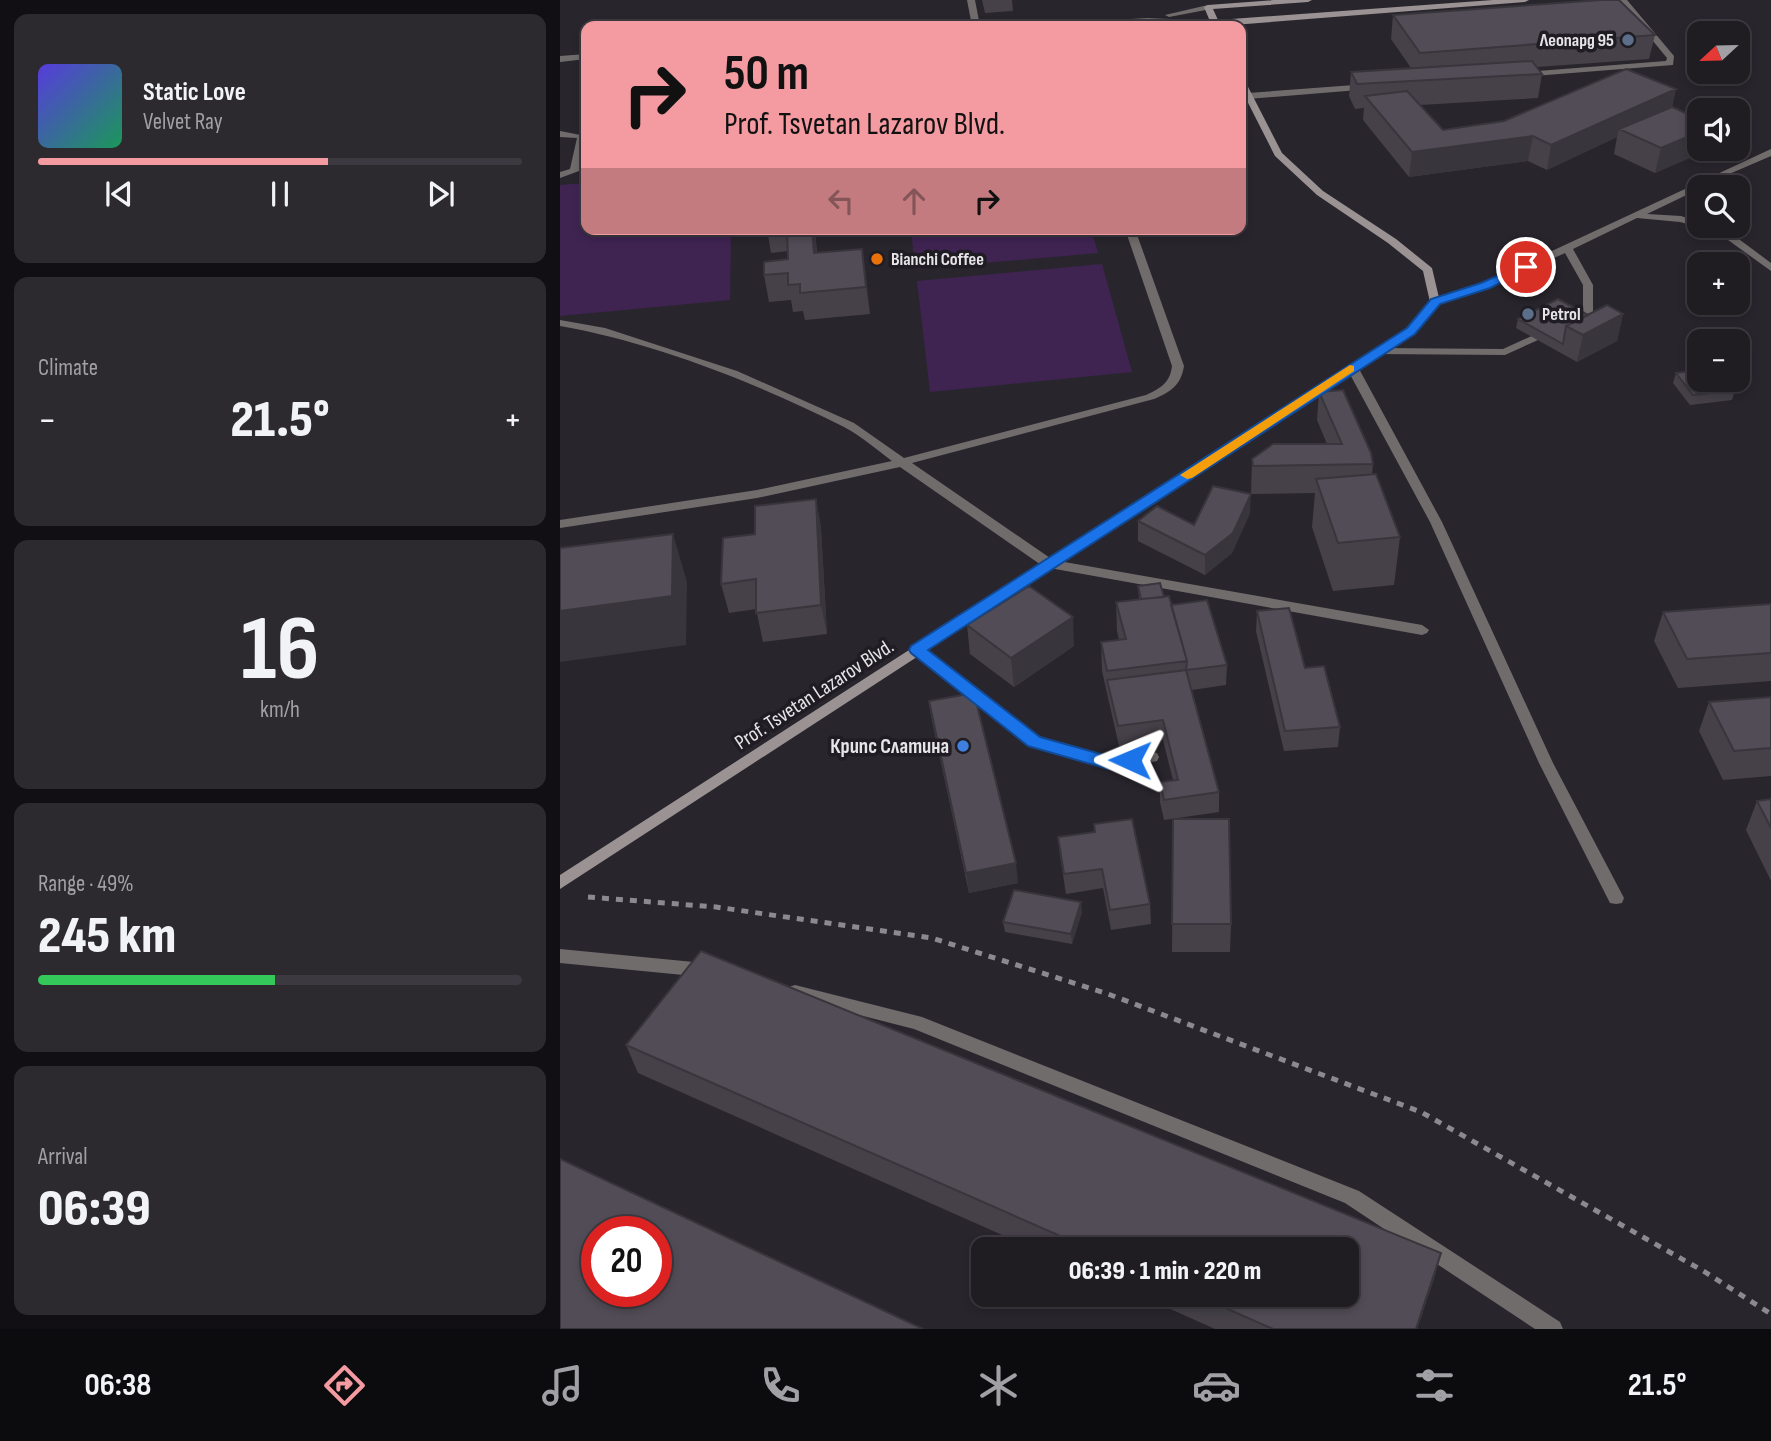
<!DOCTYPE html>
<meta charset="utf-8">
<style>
:root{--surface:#1f1c22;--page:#2c292f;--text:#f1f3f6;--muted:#a1a1a5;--line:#3c3a40;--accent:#f49aa1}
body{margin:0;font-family:"Sofia Sans Condensed",sans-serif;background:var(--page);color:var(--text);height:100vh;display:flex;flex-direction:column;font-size:26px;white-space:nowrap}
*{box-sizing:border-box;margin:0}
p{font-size:23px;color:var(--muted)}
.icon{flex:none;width:38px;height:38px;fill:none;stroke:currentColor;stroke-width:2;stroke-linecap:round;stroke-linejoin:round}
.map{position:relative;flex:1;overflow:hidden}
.sheet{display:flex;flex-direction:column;gap:14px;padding:14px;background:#110f13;width:560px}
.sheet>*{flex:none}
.top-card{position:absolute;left:21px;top:21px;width:665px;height:214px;border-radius:14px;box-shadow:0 4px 10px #0003,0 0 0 2px var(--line);background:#f49aa1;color:#111;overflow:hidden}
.needle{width:46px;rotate:248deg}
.controls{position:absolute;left:1127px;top:21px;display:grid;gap:14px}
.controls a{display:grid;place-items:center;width:63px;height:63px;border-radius:14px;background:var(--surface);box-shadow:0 4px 10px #0003,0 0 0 2px var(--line);font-size:35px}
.speed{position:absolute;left:21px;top:1216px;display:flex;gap:14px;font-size:35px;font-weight:700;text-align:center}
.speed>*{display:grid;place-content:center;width:91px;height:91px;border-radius:50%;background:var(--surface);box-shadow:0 4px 10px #0003,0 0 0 2px var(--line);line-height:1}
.speed .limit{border:10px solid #d22;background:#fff;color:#111}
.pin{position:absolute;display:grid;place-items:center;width:60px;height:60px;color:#fff;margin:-30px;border:4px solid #fff;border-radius:50%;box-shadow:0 2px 7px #0007}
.me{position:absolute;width:77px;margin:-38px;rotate:271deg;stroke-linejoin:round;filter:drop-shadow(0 0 5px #0008)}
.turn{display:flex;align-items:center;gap:24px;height:147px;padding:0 28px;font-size:32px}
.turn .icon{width:91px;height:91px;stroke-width:2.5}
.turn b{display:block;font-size:49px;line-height:60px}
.lanes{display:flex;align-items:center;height:66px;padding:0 28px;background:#0003;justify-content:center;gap:35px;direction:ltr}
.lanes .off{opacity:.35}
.big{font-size:52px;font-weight:800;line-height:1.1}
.sheet .card{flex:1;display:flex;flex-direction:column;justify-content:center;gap:10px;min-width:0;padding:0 24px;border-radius:14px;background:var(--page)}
.sheet .dial{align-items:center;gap:0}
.dial b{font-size:91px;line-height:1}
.song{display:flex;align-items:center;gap:21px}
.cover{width:84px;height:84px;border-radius:10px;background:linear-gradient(135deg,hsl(250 70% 55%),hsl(150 70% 35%))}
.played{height:7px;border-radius:4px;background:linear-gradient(90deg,var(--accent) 60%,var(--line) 60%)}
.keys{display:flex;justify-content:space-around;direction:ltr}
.heat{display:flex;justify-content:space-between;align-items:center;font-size:38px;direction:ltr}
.charge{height:10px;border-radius:5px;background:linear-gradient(90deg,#34c759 49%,var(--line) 0)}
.trip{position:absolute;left:411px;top:1237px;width:388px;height:70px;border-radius:14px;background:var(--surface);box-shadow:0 4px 10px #0003,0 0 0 2px var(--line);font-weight:800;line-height:70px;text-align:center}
.tab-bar{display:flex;height:112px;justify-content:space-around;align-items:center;background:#0c0b0e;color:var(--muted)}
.tab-bar .icon{width:49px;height:49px}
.tab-bar .selected{color:var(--accent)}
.tab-bar b{font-size:32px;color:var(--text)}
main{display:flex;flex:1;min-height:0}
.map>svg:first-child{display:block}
</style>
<main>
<section class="sheet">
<div class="card">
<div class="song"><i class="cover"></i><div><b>Static Love</b><p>Velvet Ray</p></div></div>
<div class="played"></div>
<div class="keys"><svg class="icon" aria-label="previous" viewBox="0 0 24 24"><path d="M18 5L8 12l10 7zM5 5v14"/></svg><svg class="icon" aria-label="pause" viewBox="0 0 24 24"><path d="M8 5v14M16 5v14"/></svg><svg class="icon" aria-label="next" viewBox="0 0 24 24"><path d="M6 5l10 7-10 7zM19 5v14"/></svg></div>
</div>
<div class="card"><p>Climate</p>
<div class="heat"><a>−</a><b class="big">21.5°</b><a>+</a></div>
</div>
<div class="card dial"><b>16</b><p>km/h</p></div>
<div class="card"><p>Range · 49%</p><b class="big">245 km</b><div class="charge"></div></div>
<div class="card"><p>Arrival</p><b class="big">06:39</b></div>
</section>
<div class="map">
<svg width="1211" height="1329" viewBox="0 0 1211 1329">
<rect width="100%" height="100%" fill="#29252d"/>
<path fill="#3f2452" d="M26,183v46h145l-1,71 -170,16v-131z
M351,229h180l7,24 -183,16z
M542,264l30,108 -202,20 -13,-111z"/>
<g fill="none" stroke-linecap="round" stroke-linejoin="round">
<path stroke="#8d8990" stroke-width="5" stroke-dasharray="7 7" stroke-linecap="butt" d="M28,897l128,10 216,31 176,56 313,118 284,160 66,42"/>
<path fill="#716c6c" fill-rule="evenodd" d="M407,0h8l5,26h-8z
M1059,0h8l47,56 -1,9 -151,12v-4l3,-1 141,-11 1,-3z
M808,84l4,3 -1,2 -123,10 -4,-3 4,-3z
M0,131l26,5 -7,35 -19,7v-6l10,-3 7,-31 -17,-1z
M1211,149v7l-72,31v2l-52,25 34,2 18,6v4l25,2 47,35v8l-54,-39 -37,-10 -43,-4 -64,31 20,36v27l-18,9 -5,-3 13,-8v-25l-18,-32 -76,35 -54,17 -5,-3 51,-18z
M565,229h10l49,137c-3,19 -13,26 -30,33l-242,64 141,97 369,65 7,5 -2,3 -5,2 -378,-68 -144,-100 -143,31 -197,30v-8l197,-30 135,-29c-15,-11 -31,-25 -48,-34 -85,-43 -191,-85 -284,-101v-6l45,8 132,43 117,52 50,35 242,-63c15,-7 24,-12 26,-29z
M974,335l5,3 -1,2 -33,15 -127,-1 -6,-3 6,-3 125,1z
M792,364l6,3 84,155 111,241 71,135 -2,5 -6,1 -6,-1 -71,-140 -109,-241 -84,-155z
M357,645l5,2 117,91 69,19 44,-5 5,1 2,4 -2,4 -5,1 -44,7 -79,-23 -117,-93 -2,-3z
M0,949l144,14 6,2 2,5 -2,5 -6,2 -144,-14z
M235,985l127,32 437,174 201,131 3,7h-28l-190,-126 -431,-174 -125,-32 -3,-5 3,-5z"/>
<path fill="#716c6c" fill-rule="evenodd" d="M648,5l4,2 -1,2 -42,8 -4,-2z
M587,18l68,3 4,2 -4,2 -68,-3 -99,4 4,-2z
M26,54v5l-26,3v-6z"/>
<path fill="#9b9393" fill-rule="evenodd" d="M714,0h38l-4,2 -95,7 5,11 275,-20h36l-4,2 -305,24h-8l-8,-19 4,-2z
M681,78l4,3 37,72 41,38 73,48 36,29 8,34 -25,31 -855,556v-14l847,-546 23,-27 -7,-31 -35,-28 -71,-48 -42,-39 -34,-67z"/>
</g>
<path fill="#464149" d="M422,0h30l1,11 -28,2z
M833,15l262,20 -6,24 -112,8 5,7 -4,24 -118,7 23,25 61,-9 172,-32 -4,18 36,43 -53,23 -41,-19 3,-17 -70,33 -19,-9 -119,16 -46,-57 1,-12 -9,1 -6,-13 2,-24 60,-4 -20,-29z
M207,229h48l2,24 45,-4 8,65 -65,6 -2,-9 -10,1 -2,-12 -22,2 -5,-27 24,-16v-8l-17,2z
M1063,314l-6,27 -40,21 -61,-34 2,-9z
M1116,373l59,17 -3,10 -42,5 -17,-22z
M759,392l54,72 -1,11 28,62 -6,48 -61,6 -21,-64 3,-34 -64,1 1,-35 75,-15 -10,-24z
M256,499l5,29 6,106 -64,8 -7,-33 -27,4 -8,-29z
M690,513l-18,40 -27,22 -67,-34v-20l56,4z
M578,586l26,11 63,68 -1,20 -34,5 27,102v20l-55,8 -4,-18v-20l13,-2 -10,-40 -44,6 -17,-75 -1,-29 18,-2 -2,-9 -1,-29 23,-2z
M1211,604v77l-93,7 -24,-47 9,-29z
M697,611l48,57 35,59 -2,20 -54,4 -28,-120z
M407,625l107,21 -60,41 -44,-33z
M1211,697v79l-48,4 -24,-49 10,-29z
M369,701l89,182 -49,10 -37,-172z
M1211,799v82l-25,-51 11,-29z
M613,819l58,105 -1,28h-58z
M534,824l56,80 1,20 -40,6 -8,-42 -37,6 -6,-38 -2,-19 36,-5z
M522,912l-10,32 -67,-12 -2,-10z
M141,951l740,302 -7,26 -17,50h-202l-76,-34h209v-45h-312l-398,-177 -12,-28z"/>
<path fill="#39353c" d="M1116,89l-6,24 -51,16 -2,8 -70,33 4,-25z
M1139,132v17h9v1l-53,23 6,-25z
M973,136l-5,25 -119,16 3,-25z
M252,229h3l3,51 -4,-27z
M302,249l4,26 4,39 -4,-27z
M1063,314l-6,27 -40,21 6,-27z
M691,494l-1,19 -18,40 -27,22v-20z
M256,499l5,29 6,106 -6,-29z
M113,534l14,48 -1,63 -126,17v-51z
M513,617l1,29 -60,41 -3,-29z
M456,863l2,20 -49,10 -3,-20z
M521,902l1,10 -10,32 -1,-10z
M881,1253l-7,26 -17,50h-1z"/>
<path fill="#514c55" stroke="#39353c" stroke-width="2" fill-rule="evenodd" d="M1041,0h18l36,35 -235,18 -27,-38z
M972,61l10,13 -185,10 -6,-12z
M1066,69l50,20 -125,56 -18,-9 -121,16 -47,-56 42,-5 36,39 61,-9z
M1112,107l27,12v13l-38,16 -42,-19z
M227,229h25l2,24 48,-4 4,38 -66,6v-9l-12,1v-12l-24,2v-13l24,-3z
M998,299l30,16 -22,11 -3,18 -45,-25z
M1047,305l16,9 -40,21 -17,-9z
M1139,370v10h27l9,10 -42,5 -17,-22z
M783,390l28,63 2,11 -120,2 -1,-7 21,-15h69l-23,-52z
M816,474l24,63 -62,6 -22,-64z
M653,486l38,8 -18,39 -28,22 -67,-34 19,-15 37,19z
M256,499l5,106 -65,8v-34l-35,5 2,-46 32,-4v-28z
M113,534l-1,62 -112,15v-63z
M600,583l4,14 -23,2 -3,-13z
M469,586l44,31 -62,41 -44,-33z
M609,596l18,65 -80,10 -6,-29 25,-3 -10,-37z
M647,600l20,65 -41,5 33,122 -55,8 -4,-18 18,-2 -15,-60 -45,6 -11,-46 79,-10 1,-9 -16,-56z
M1211,604v49l-84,6 -24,-47z
M729,608l16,60 19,-2 16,61 -55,4 -28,-120z
M414,693l42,170 -50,10 -37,-172z
M1211,697v51l-37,3 -25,-49z
M1211,799v29l-14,-27z
M572,819l18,85 -40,6 -8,-41 -38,5 -6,-37 37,-5 -1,-8z
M613,819h56l2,105h-59z
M454,890l67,12 -10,32 -68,-12z
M141,951l740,302 -25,76h-143l-77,-34h152v-45h-256l-466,-205z
M0,1159l363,170h-363zM37,1232h59v60h-59z"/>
<path fill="#1a73e8" stroke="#114b97" stroke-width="2" d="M962,265l10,2 -42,21 -50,16 -25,30 -487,316 112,87 68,19h28l3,4 -3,4 -28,5 -80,-23 -117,-93 -2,-3 2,-4 496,-318 24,-29 50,-16z"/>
<path fill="#f59e0b" d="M790,365l4,1v5l-162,107 -5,1 -7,-4z"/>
<g fill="#5c6f8a" stroke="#1f1c23" stroke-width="2.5">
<circle cx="1068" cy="40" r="7"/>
<circle cx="968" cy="314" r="7"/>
</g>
<circle fill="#e8710a" stroke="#1f1c23" stroke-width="2.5" cx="317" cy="259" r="7"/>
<circle fill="#3f7fe0" stroke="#1f1c23" stroke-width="2.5" cx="403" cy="746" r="7"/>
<g text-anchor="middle" stroke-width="7" stroke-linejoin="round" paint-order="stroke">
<g font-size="18" font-weight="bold" fill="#e7e4e9" stroke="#1f1c23" text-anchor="start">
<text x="1054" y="46" text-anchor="end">Леопард 95</text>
<text x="331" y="265">Bianchi Coffee</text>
<text x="982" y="320">Petrol</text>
</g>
<g font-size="21" fill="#e7e4e9" stroke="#1f1c23">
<text transform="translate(254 694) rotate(-33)" y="7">Prof. Tsvetan Lazarov Blvd.</text>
</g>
<g font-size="21" font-weight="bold" fill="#e7e4e9" stroke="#1f1c23" text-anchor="end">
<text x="389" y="753">Крипс Слатина</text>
</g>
</g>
</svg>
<div class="controls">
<a><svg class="needle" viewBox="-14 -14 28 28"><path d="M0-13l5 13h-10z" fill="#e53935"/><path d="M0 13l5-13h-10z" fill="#a1a1a5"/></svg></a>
<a><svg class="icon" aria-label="sound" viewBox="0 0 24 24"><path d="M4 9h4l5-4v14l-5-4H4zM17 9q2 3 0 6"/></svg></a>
<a><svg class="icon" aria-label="search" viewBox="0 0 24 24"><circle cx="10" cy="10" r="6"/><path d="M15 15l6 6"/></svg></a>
<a>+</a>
<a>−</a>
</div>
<div class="speed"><div class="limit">20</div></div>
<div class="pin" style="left:966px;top:267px;background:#d93025"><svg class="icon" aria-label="arrive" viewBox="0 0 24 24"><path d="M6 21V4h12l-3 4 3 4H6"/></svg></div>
<svg class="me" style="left:570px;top:760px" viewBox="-20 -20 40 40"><path d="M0-17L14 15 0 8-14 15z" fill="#1a73e8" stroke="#fff" stroke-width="4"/></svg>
<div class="trip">06:39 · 1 min · 220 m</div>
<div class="top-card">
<div class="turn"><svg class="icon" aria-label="right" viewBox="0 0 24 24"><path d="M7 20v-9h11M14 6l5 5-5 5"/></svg><div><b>50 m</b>Prof. Tsvetan Lazarov Blvd.</div></div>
<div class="lanes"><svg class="icon off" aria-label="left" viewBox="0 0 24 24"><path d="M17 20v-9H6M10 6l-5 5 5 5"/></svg><svg class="icon off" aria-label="ahead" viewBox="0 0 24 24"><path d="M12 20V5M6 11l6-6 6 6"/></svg><svg class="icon" aria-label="right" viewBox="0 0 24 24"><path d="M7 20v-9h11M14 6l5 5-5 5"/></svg></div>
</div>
</div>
</main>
<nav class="tab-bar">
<b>06:38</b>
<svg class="icon selected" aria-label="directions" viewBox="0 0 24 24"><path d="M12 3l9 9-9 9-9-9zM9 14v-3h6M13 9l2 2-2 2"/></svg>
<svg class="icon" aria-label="music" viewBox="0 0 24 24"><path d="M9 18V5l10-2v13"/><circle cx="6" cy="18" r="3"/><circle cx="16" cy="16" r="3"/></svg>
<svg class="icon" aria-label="phone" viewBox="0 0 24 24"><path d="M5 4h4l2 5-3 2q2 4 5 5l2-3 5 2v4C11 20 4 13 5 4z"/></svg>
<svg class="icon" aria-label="climate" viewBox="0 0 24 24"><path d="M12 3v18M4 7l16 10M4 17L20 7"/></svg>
<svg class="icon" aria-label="car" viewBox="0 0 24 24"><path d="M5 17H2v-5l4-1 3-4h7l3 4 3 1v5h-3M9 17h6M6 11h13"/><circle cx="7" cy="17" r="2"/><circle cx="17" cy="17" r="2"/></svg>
<svg class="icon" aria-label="filters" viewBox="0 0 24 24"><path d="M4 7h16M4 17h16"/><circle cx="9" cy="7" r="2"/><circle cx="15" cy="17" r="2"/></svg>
<b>21.5°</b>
</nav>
